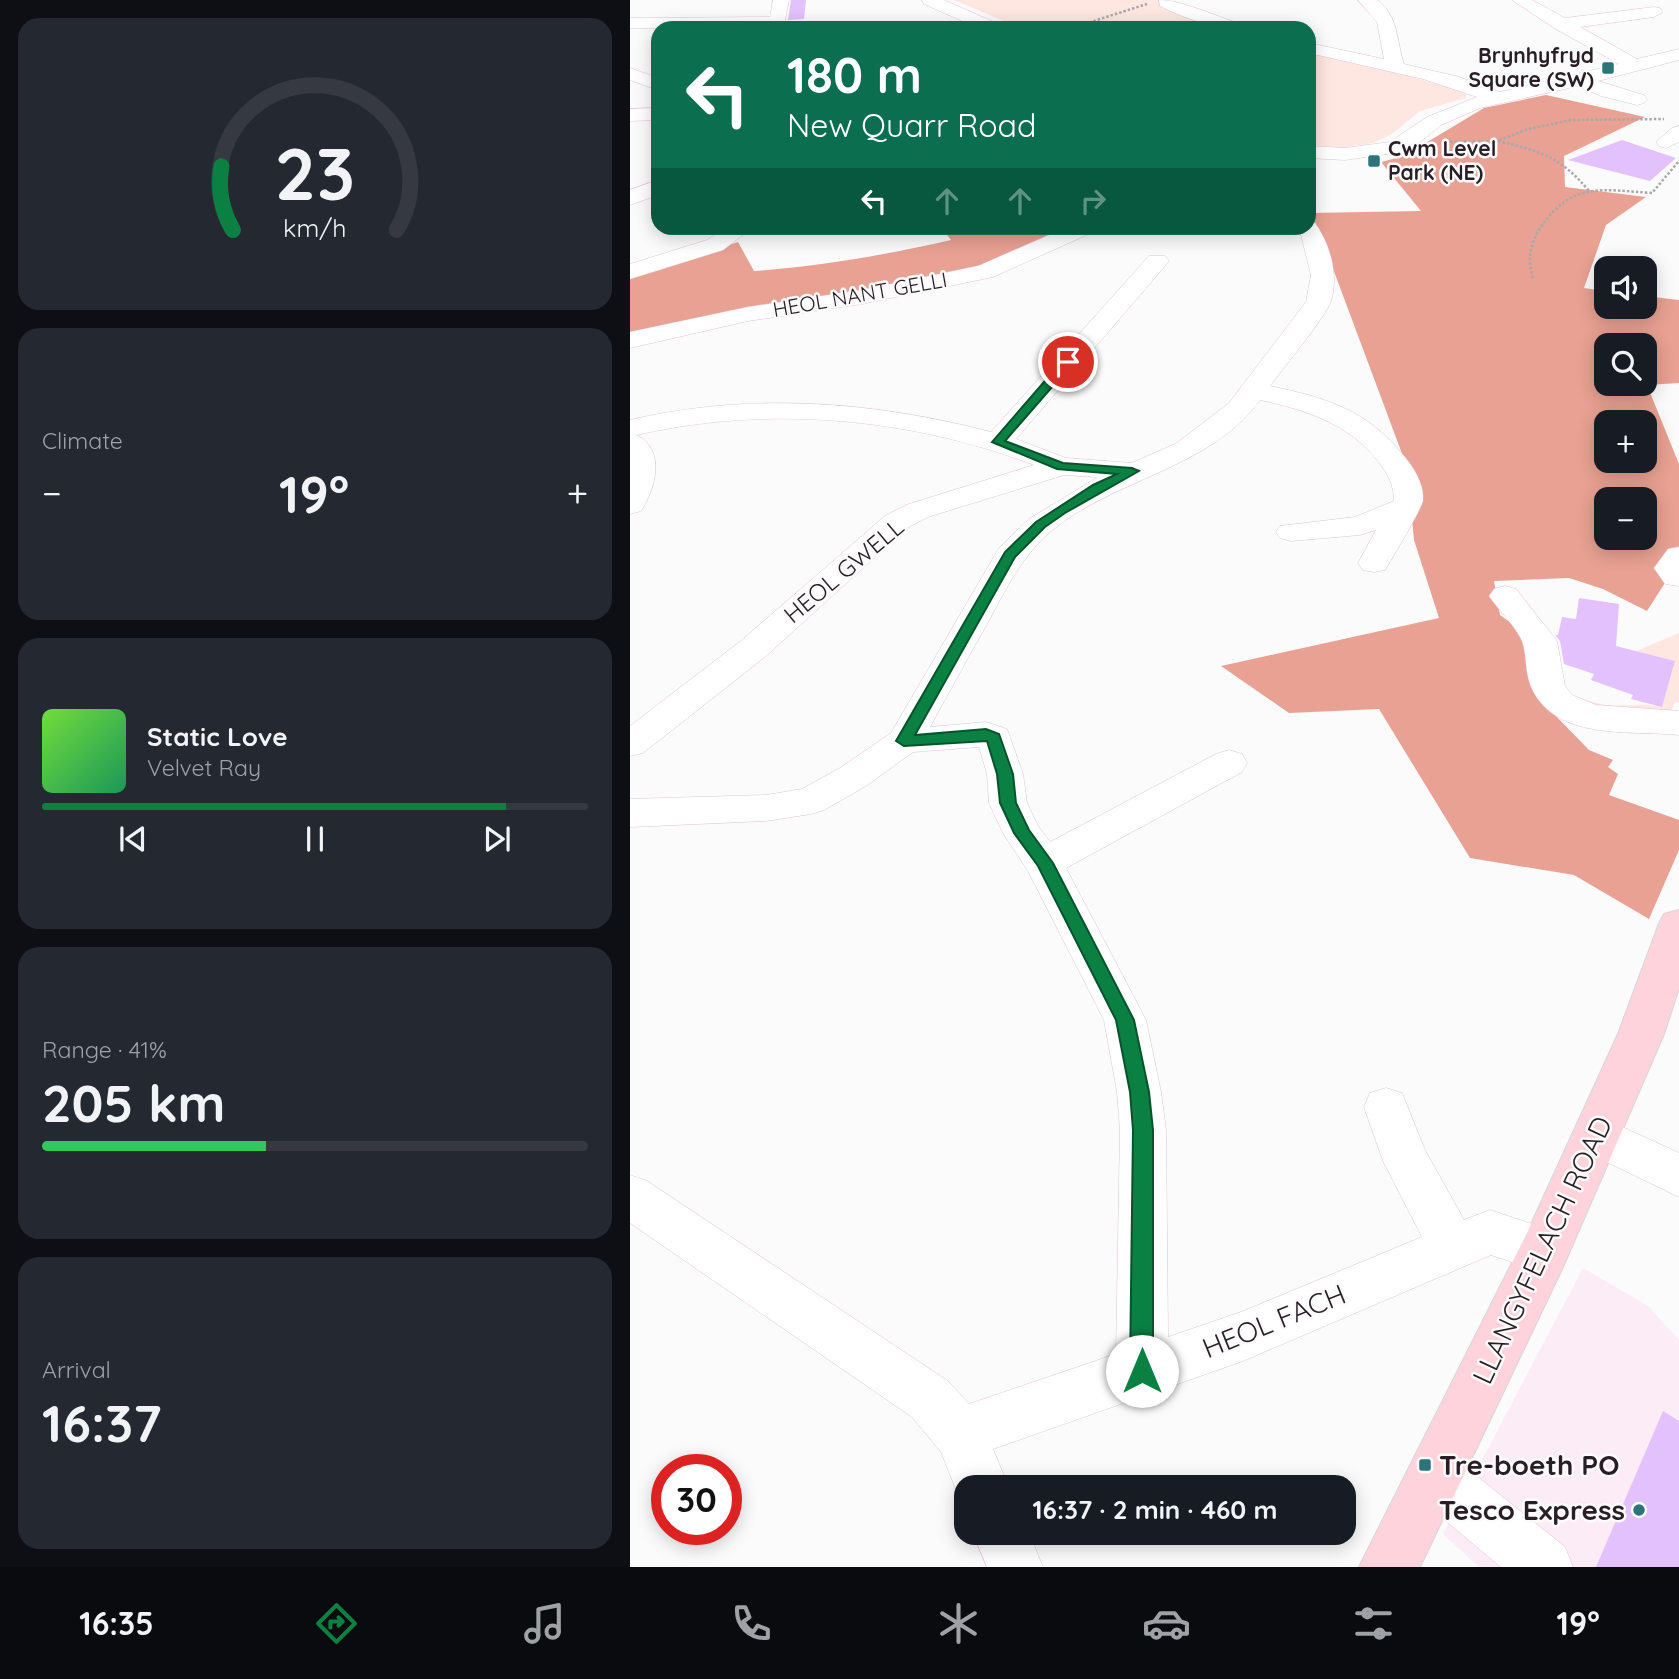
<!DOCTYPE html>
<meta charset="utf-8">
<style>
:root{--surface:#171b24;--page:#242831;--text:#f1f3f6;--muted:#9ea1a6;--line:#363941;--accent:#0b8043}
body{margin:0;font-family:Quicksand,sans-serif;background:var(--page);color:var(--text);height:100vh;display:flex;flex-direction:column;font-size:26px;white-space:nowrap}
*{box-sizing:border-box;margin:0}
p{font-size:23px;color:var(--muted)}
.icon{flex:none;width:38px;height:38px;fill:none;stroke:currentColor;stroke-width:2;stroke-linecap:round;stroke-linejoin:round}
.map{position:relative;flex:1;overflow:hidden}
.panel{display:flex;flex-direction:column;gap:18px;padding:18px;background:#0d0f14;width:630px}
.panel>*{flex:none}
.top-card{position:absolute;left:21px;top:21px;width:665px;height:214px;border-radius:21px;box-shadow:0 4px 18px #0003;background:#0b6e4f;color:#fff;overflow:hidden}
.buttons{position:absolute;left:964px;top:256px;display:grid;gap:14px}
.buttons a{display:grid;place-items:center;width:63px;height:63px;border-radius:14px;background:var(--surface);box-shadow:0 4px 18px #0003;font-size:35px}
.speed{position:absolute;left:21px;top:1454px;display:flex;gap:14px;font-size:35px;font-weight:700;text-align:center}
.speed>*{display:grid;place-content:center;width:91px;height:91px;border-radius:50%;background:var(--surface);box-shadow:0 4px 18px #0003;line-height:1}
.speed .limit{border:10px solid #d22;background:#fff;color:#111}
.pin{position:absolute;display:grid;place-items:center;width:60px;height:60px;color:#fff;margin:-30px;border:4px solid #fff;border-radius:50%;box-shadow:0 2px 7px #0007}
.me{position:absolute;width:77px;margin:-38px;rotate:0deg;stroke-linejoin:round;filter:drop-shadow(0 0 5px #0008)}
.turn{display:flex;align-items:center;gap:24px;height:147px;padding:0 21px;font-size:32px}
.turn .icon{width:91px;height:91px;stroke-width:2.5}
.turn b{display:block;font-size:49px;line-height:60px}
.lanes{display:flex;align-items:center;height:66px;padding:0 21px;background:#0003;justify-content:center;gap:35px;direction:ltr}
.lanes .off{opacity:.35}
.big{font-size:52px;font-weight:700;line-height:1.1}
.panel .card{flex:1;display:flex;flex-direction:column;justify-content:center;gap:10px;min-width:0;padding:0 24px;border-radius:21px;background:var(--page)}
.panel .dial{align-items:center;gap:0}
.dial svg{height:182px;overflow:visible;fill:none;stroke:var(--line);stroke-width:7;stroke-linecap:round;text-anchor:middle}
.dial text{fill:var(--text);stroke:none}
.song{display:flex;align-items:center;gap:21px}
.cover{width:84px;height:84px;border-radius:10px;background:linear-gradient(135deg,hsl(100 70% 55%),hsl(150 70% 35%))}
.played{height:7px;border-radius:4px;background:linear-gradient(90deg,var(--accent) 85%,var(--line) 85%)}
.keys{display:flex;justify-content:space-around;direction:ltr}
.heat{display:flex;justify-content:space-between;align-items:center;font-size:38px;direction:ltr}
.charge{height:10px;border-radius:5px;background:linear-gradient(90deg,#34c759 41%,var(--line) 0)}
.trip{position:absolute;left:324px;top:1475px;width:402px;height:70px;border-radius:21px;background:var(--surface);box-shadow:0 4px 18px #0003;font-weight:700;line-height:70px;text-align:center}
.tab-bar{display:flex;height:112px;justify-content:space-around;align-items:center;background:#090b0e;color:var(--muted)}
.tab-bar .icon{width:49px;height:49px}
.tab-bar .active{color:var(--accent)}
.tab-bar b{font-size:32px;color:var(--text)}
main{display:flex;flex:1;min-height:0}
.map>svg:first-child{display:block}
</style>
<main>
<section class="panel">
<div class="card dial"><svg viewBox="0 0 100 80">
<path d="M14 69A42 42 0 1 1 86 69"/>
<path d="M14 69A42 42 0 0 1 9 41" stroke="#0b8043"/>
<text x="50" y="56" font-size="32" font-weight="700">23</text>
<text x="50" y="72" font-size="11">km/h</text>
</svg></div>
<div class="card"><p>Climate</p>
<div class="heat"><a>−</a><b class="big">19°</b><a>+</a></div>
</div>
<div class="card">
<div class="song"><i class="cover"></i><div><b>Static Love</b><p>Velvet Ray</p></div></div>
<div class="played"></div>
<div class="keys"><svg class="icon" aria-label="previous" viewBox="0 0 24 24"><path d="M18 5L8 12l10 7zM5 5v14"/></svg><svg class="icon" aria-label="pause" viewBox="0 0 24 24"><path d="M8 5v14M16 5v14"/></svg><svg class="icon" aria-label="next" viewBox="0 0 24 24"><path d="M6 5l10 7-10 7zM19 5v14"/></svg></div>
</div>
<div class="card"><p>Range · 41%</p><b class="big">205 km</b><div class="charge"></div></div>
<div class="card"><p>Arrival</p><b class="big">16:37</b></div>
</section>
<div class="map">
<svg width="1049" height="1567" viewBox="0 0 1049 1567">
<rect width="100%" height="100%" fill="#fbfbfb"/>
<path fill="#fcecf6" d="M953,1268l65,38 31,34v227h-200l-36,-33z"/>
<path fill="#ffe7e1" d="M324,0h209l1,6 66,22h-210z
M679,49l157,43v6l-46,13 -28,23 -19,9 -32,5 -32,-3z
M1049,633v70l-4,-1 -5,13 -31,-2 -66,-12c12,-3 21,2 33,4 19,2 36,-3 56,2l13,-46 -39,-10z"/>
<path fill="#e8a192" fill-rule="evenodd" d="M916,95l99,22 -81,39 1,31 81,10 -40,28 -22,63 22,3v15h39v-10l34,4v83l-32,2 32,79v89l-9,22 -23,36 -44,-22 -34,-11 -75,3 6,34 30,22 20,73 39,40 24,10 -5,7 10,7 -9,21 70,25v30l-30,69 -75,-44 -104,-17 -91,-149 -90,4 -68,-47 218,-48 -25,-78 -7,-73 -78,-209 -20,-38v-7l112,-2 -40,-49 23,-6 80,-48zM976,345h39v38h-39zM976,422h39v38h-39zM976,499h39v38h-39z
M312,228h124l-66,33 -370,79v-61l108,-37 16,29c68,-5 131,-16 197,-31z"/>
<path fill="#e3c1fc" d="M161,0h15l-2,19 -16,1z
M992,140l54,18 -26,23 -82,-21z
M949,598l40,6 -3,42 59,15 -13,46 -31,-8 2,-4 -42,-15 3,-6 -30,-10 -4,-23 -5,-6h3l4,-18 14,2z
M1033,1411l16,10v146h-83z"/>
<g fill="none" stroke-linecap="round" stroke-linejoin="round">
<defs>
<path id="minor" d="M143,0h16l-5,25 -16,3h-138v-10l140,-1z
M292,0h22l54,24 3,4h-23l-54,-24z
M529,0c23,0 58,17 82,24l3,4c-31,0 -56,-8 -84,-22z
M728,0h19c22,16 19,40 27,64l55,13 41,15 119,-28 -65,-36 -42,-28h20l33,18 89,-11 6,1 3,4 -9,5 -74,10 57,32 42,-10v11l-81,21 46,14 3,4 -3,4 -7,2 -36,-9 -23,-10 -98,22 -39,17 -26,21 -13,6 -57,8 -36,-2v-12l36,2 45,-6 37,-25 50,-20 -54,-18 -114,-26v-10l75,16 -7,-37z
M0,68l28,10v12l-28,-10z
M28,108v12l-28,1v-12z
M1049,126v16l-13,6 -7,-2 -3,-4 16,-14z
M28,180v15l-28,10v-15z
M679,222l6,1c15,21 24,52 16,78 -6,17 -48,67 -61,85 57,12 97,24 134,70 10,12 20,28 19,44 0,7 -32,60 -38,70l-11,2 -11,-2 -5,-7 18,-33 -16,5 -69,6 -11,-3 -4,-6 4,-6 75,-9 39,-16c0,-16 -6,-27 -16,-40 -30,-38 -72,-51 -118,-61 -51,70 -146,78 -210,132 -29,25 -45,59 -63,92 -19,34 -38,68 -57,103l56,-5 21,7 16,45 4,29 11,23 12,16 166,-88 13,-4 13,4 5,9 -5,9 -176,96 80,152 15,72 5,38 2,207 73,-25 181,-75 -39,-76 -19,-54 6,-14 16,-5 16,5 23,57 39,70 26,-10 72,24 7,16 -7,16 -17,7 -54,-18 -248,106 -250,88 16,39h-43v21l-3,-2 -22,-55 -29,-35 -282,-194v-48l17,6 301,200 21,23 147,-50 4,-224 -3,-38 -13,-72 -76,-149 -25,-38 -14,-30 -2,-29 -8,-27 -66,5 -47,34 -42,24 -13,4 -45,7 -136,6v-28l136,-4 36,-6 38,-21 51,-35 108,-185 30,-29 69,-42 -34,-2 -136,42 -21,11 -141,128 -123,97 -13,3v-30l112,-86 143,-124 21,-11 128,-40c-126,-48 -267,-60 -398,-30 31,14 19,55 5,76l-11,3v-94c121,-28 242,-19 361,12l158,-176h16l4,5 -4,5 -149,173 50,19 66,5 45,-20 52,-40 77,-101 5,-27 -10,-40 -5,-7h13z
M96,228h26l-29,22 -93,29v-15l77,-24z
M435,228h29l-3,5 -98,44 -131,27 -114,17 -118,27v-16l118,-25 114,-17 116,-24z
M1049,547v39l-14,-2 -11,-16 14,-19z
M875,586l11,3 41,52 8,45 7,9 24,10 83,6v24c-47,-5 -120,6 -146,-44 -8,-15 -6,-32 -10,-47 -3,-13 -26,-36 -34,-48l5,-7z
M966,1115l83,38v44l-99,-48 -7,-14 7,-14z
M804,1449l19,8 112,90 8,20h-72l-86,-72 -8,-19 8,-19z
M343,1533h56l14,34h-56z"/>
<path id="major" d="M1049,910v78l-15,46 -101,233 -143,300h-61l168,-334 91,-199 40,-108 6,-12z"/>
</defs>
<use href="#minor" stroke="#e1c3d7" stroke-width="1"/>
<use href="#major" stroke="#d8d6d8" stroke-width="2"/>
<path stroke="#aba7aa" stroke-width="2.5" stroke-dasharray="2.5 2" stroke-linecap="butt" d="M442,28l75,-24
M868,141c42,10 63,16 91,50
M811,142l56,-1 31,-12 43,-9 93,-1
M903,278c-6,-19 -3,-35 8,-51 31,-46 62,-37 111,-34l27,-32"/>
<use href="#minor" fill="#fff" fill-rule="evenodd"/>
<use href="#major" fill="#fed3dc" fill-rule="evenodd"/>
</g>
<path fill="#0b8043" stroke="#07532c" stroke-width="2" d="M438,358l6,4 -2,2 -67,77 58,22 69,5 7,3 -74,42 -20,14 -30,30 -100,178 71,-6 13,5 14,40 3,29 13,27 24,33 81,157 15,72 4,38v241l-4,8 -7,3 -8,-3 -4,-8 3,-241 -3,-38 -14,-72 -78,-154 -24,-33 -14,-30 -3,-29 -10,-33 -83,5 -8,-5 109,-189 31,-30 57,-37 24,-11 -60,-5 -65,-27 72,-83z"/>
<g fill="#2b757a" stroke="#fbfbfb" stroke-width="2.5">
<rect x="971" y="61" width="14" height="14" rx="3.5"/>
<rect x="737" y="154" width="14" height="14" rx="3.5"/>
<rect x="788" y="1458" width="14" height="14" rx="3.5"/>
<circle cx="1009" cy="1510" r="7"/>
</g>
<g text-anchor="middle" stroke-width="5" stroke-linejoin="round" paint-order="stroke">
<g font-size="21" font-weight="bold" fill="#291e26" stroke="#fbfbfb" text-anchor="end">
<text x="964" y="63">Brynhyfryd<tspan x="964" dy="24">Square (SW)</tspan></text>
<text x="758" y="156" text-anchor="start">Cwm Level<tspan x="758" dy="24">Park (NE)</tspan></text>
</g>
<g font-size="21" fill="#291e26" stroke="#fbfbfb">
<text transform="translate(230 295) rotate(-10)" y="7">HEOL NANT GELLI</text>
</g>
<g font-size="24" fill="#291e26" stroke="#fbfbfb">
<text transform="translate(214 571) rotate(-40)" y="8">HEOL GWELL</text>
</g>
<g font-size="28" fill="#291e26" stroke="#fbfbfb">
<text transform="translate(912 1250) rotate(-65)" y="10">LLANGYFELACH ROAD</text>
<text transform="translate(644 1321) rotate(-22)" y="10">HEOL FACH</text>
</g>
<g font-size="28" font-weight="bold" fill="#291e26" stroke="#fbfbfb" text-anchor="start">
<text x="809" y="1475">Tre-boeth PO</text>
<text x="995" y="1520" text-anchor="end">Tesco Express</text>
</g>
</g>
</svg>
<div class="buttons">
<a><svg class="icon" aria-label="sound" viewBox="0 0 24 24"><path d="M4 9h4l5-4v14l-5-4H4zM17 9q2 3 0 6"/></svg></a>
<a><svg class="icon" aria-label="search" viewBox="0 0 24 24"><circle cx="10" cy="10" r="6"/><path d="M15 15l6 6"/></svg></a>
<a>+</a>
<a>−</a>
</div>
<div class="speed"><div class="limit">30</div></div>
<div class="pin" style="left:438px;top:362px;background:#d93025"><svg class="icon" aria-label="arrive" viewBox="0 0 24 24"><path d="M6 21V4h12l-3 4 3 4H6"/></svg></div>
<svg class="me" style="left:512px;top:1371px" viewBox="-20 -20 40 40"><circle r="19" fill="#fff"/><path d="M0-13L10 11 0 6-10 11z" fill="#0b8043"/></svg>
<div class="trip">16:37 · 2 min · 460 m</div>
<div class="top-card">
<div class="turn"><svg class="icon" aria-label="left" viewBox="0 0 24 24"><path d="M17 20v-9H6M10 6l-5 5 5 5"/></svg><div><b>180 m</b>New Quarr Road</div></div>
<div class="lanes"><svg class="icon" aria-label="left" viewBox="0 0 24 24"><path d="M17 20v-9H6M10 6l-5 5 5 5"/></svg><svg class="icon off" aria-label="ahead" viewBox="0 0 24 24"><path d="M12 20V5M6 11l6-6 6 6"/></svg><svg class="icon off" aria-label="ahead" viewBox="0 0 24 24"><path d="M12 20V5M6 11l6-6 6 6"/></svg><svg class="icon off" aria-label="right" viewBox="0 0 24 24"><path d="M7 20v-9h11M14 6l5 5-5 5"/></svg></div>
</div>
</div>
</main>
<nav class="tab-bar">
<b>16:35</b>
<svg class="icon active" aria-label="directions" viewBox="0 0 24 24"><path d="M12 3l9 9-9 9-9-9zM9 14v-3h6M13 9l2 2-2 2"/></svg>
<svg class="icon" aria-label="music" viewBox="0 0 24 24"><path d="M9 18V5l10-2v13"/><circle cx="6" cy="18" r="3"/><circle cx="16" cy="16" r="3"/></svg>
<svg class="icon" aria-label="phone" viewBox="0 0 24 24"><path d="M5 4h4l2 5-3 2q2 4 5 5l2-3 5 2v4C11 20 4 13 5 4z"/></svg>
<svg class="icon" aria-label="climate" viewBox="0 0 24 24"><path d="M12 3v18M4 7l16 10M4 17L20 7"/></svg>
<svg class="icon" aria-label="car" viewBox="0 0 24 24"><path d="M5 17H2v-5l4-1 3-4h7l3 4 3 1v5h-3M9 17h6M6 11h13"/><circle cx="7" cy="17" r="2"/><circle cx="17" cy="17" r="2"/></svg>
<svg class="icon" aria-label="filters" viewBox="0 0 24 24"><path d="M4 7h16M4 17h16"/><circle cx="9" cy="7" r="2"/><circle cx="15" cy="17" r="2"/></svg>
<b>19°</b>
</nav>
